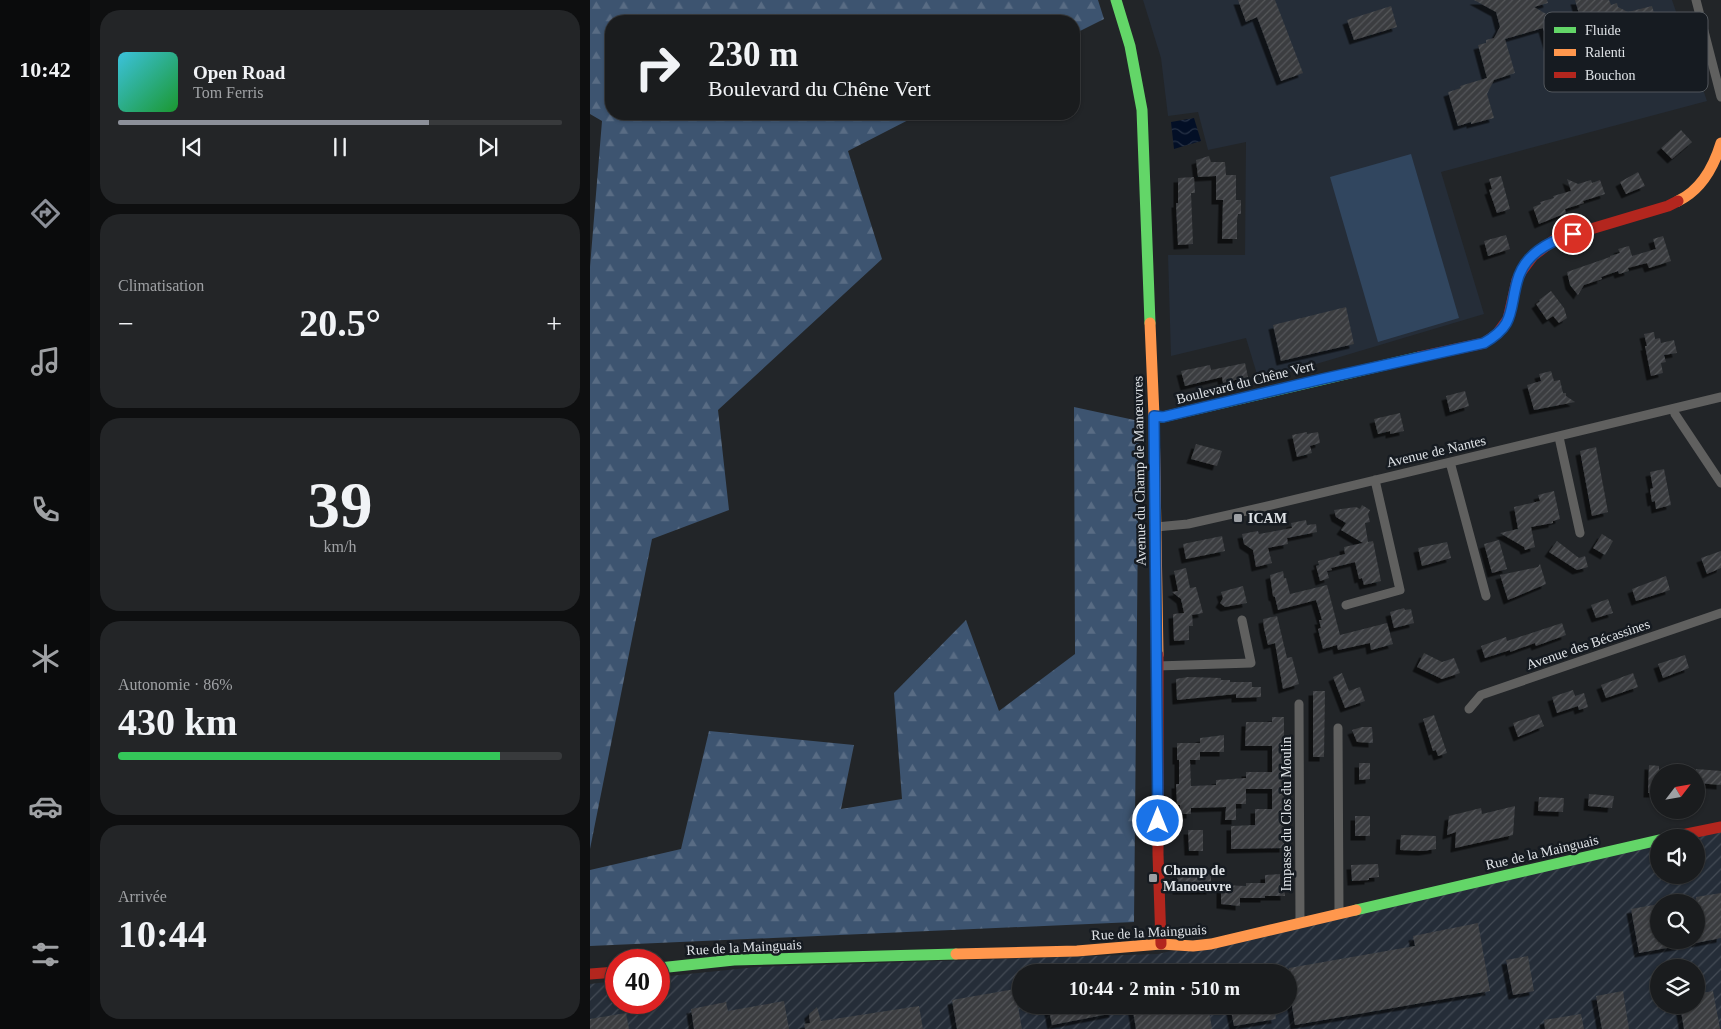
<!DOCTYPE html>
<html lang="fr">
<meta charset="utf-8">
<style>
:root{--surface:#1a1c1e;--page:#232527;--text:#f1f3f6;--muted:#9fa1a4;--line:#383a3c;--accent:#8c9099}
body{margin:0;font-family:Georgia,serif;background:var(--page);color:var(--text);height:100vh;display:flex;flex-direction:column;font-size:19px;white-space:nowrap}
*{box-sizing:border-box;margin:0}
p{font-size:16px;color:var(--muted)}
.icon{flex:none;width:28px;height:28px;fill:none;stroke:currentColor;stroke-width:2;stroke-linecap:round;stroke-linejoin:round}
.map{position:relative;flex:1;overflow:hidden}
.panel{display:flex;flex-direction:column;gap:10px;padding:10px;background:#0e0f10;width:500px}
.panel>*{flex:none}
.hud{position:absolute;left:15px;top:15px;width:475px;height:105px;border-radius:20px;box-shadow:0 1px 4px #0004,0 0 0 1px var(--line);background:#1a1c1e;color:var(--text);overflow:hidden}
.needle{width:32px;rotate:59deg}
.buttons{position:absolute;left:1060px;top:764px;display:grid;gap:10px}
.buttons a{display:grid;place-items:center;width:55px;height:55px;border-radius:50%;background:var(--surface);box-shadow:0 1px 4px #0004,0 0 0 1px var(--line);font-size:25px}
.speed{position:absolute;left:15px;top:949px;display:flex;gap:10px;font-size:25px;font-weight:700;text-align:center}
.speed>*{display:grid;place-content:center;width:65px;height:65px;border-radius:50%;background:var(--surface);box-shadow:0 1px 4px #0004,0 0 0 1px var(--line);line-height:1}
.speed .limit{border:8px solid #d22;background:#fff;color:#111}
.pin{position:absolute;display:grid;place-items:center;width:42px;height:42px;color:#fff;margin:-21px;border:2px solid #fff;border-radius:50%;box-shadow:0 1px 5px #0007}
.me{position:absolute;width:55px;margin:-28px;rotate:0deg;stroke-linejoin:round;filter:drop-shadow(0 0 4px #0008)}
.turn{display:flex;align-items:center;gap:18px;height:105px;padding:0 20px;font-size:22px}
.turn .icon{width:65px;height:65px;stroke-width:2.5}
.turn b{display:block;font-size:35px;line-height:42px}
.big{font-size:38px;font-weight:700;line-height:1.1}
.panel .tile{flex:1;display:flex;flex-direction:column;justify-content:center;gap:8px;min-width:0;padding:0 18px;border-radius:20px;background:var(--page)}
.panel .dial{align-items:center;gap:0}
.dial b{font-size:65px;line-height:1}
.song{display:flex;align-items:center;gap:15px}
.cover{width:60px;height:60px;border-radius:8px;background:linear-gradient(135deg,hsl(190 70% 55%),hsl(130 70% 35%))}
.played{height:5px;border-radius:2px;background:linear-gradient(90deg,var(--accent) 70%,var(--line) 70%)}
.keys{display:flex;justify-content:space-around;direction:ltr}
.heat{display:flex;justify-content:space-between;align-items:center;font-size:28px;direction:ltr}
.charge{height:8px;border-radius:4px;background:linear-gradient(90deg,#34c759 86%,var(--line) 0)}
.trip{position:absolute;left:422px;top:964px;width:285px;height:50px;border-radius:25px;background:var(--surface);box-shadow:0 1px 4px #0004,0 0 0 1px var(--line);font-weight:700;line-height:50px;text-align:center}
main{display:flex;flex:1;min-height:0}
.tabs{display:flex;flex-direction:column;width:90px;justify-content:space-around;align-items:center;background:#0a0b0c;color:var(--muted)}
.tabs .icon{width:35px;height:35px}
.tabs .active{color:var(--accent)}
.tabs b{font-size:22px;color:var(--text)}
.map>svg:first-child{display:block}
</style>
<main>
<nav class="tabs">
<b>10:42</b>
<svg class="icon active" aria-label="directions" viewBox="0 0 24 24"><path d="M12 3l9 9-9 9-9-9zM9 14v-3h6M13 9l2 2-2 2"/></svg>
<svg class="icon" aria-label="music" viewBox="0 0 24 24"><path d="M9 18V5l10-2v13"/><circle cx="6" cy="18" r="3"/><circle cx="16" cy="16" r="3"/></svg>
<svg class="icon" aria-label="phone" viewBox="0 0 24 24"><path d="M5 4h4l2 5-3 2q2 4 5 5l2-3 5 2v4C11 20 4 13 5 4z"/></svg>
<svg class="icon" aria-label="climate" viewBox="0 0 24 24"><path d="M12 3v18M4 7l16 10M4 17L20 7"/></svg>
<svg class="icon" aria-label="car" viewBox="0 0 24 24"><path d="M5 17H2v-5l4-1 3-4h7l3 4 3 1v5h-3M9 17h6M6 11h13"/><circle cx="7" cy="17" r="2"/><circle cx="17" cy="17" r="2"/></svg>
<svg class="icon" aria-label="filters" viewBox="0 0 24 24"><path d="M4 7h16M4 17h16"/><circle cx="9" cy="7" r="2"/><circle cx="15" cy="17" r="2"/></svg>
</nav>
<section class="panel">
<div class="tile">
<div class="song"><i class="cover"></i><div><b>Open Road</b><p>Tom Ferris</p></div></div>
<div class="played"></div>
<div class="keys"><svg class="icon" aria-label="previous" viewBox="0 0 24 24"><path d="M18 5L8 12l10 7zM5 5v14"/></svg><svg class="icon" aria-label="pause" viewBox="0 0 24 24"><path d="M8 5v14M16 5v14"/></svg><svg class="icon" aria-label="next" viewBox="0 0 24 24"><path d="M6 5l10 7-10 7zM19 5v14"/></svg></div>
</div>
<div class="tile"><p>Climatisation</p>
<div class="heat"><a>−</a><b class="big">20.5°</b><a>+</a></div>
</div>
<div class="tile dial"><b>39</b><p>km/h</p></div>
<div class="tile"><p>Autonomie · 86%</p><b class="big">430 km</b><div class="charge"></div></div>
<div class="tile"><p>Arrivée</p><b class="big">10:44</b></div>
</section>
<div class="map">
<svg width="1131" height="1029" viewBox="0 0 1131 1029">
<defs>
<pattern id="industrial-furrows" width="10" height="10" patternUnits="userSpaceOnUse" patternTransform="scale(1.25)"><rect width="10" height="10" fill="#252d38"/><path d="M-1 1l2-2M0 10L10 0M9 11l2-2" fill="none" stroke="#444b55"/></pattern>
<pattern id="forest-firs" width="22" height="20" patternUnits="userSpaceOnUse" patternTransform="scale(1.25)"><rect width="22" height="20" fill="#3d5470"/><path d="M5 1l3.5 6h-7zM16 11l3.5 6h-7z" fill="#596c84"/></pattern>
<pattern id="water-waves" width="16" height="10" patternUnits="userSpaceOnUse" patternTransform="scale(1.25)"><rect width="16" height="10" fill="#030f26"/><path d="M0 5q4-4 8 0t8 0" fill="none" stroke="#273246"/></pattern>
<pattern id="building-hatch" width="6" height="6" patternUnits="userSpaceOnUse" patternTransform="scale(1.25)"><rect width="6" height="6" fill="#3a3c3f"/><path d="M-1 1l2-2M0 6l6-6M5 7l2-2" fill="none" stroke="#56585b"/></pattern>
<filter id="shadow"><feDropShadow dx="-4.5" dy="4.5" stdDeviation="0" flood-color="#0009"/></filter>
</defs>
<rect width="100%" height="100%" fill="#222528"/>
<path fill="#252d38" d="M553,0h529l35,101 -266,71 43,142 -225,67 -13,-43 -75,18 -3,-101h77l1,-113 -38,8 -10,-38 -30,4 -7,-58z"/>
<path fill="url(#industrial-furrows)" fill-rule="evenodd" d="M1131,826v203h-1131v-45l26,-3v21h43v-25l98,-10 401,-13 501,-115v36h37v-37zM1069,902h37v38h-37zM1069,968h37v37h-37zM431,972h268v33h-268z"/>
<path fill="url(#forest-firs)" d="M0,0h508l6,19 -30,15v-13h-463v93h309l-72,37 34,108 -164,151 11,100 -77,29 -62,310v-582l12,-146 -12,-7z
M484,407l65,14 -5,501 -544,24v-76l91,-21 28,-118 145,14 -13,64 61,-10 -8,-106 72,-73 33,91 76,-57z"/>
<path fill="#31465f" d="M821,154l48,164 -81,24 -48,-165z"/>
<path fill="url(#water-waves)" d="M604,118l7,23 -27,8 -3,-27z"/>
<path fill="url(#building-hatch)" filter="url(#shadow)" d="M648,0h37l28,73 -22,8 -24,-64 -11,5z
M884,0h73l1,3 -14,4 23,13 22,-6 -4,-14h34l2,5 6,-2 1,4 10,5 24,-6 11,38 -22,6 -1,-2 -13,3 -9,-33 -35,10 6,25 -22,6 -1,-2 -13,4 -10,-33 -38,11 10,34 -21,7 -7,14 7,24 -23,6v-2l-13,4 -10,-34 13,-4 -1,-2 27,-8 -9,-33 8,-2v-3l8,-2 6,-11 -4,-15z
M801,6l6,21 -43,13 -7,-20z
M1091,130l11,12 -20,17 -11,-11z
M619,156l2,6h14l1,13h10v25h5v14h-3l-1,6v19h-15l1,-39h-7v-24l-18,1 -2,-17z
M1048,172l7,14 -19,8 -6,-12z
M911,176l9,33 -13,4 -8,-23 3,-1 -3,-10z
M604,177l1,16h-4l2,51 -15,1 -2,-42h2v-25z
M977,179l11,5 13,-4 1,3 8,-3 5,14 -22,7 1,2 -19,6 1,4 -27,11 -6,-17 8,-3 -1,-2 14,-4 -1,-2 18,-5z
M916,235l4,14 -22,7 -4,-15z
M1073,236l8,25 -22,7 -2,-5 -19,5 1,3 -10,3 -1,-3 -17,6 1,2 -18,6 -6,10 -8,-10 -3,-13 43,-15v-1l10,-3 -2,-4 11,-3 3,10 24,-7 -3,-10z
M961,291l13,17 3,10 -8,5 -6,-7 -6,4 -11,-16 4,-3 -1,-1z
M756,307l8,37 -73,17 -8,-36z
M1064,332l1,7 5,-1 1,5 13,-3 3,13 -13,2 2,7 -5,1 2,10 -12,3 -6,-30h2l-3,-12z
M655,363l3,14 -25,6 -1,-6 -37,9 -4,-15 29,-6 1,5z
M961,371l3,10 6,-1 3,13h3v3l9,6 -41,8 -7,-25 14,-4 -2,-7z
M875,391l4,15 -19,6 -4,-16z
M810,413l4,18 -14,3v-3l-12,3 -4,-15z
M717,432v2l11,-2 2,11 -10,3 2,7 -15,4 -5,-22z
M606,444l26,7 -5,15 -26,-7z
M1006,447l12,65 -16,4 -12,-65z
M1074,469l7,36 -15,4 -1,-8 -3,1 -2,-13 3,-1 -3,-16z
M964,491l6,28 -7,2v2l-22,4 4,20 -10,3 -1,-3 -24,-14 18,-4 -4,-22 26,-6 -2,-6z
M772,505l8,5 -2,4 2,8 -5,1 3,19 5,-1 8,40 -17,4 -2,-7 -3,1 -4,-17 -24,6 1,2 -5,1 2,7 -9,3 -4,-15 3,-1 -1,-4 27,-7 -1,-7 19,-4 -22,-13 5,-7 -10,-6 -2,-7 22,-3 4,2z
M716,520l1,5 9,-1 1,8 -30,6 1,6 -20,4 4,15 -16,4 -3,-17 -9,-6 -2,-10 16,-3 1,3 33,-6 -1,-5z
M1012,534l11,7 -8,14 -12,-7z
M632,536l3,15 -39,8 -3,-15z
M909,540l8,29 -15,4 -8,-29z
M967,541l22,17 6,-2 3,11 -11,3 -28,-18z
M857,542l4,16 -29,8 -4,-18z
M1131,551v17l-14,6 -6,-16z
M950,564l6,20 -38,16 -8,-25 38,-8z
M596,568l4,20 6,-1 7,26 -11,2 1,11h-4v14l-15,1 -1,-27 11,-1 -3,-14 -9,-7 6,-1 -4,-20z
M693,571l1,7h2l4,16 37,-9 13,50 47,-12 6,21 -22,6 -1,-7 -32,7 -1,-5 -14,4 -5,-20 3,-1 -2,-8h3l-6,-20 -38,10 -3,-13 -2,-1 -3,-21z
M1076,576l4,14 -34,11 -4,-12z
M653,586l4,17 -22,4 -5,-4 3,-5 -2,-6z
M1018,599l5,14 -17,5 -5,-13z
M814,608l1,2 6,-1 3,14 -20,5 -4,-16z
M687,616l10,42 5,-1 7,27 -16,5 -8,-46 -7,2 -4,-17 -1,-9z
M972,623l4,12 -30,11 -1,-3 -25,9v-2l-25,8 -4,-12 25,-9 1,4z
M834,653l18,9 12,-4 6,15 -18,6 -25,-12z
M1095,655l4,13 -26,10 -5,-14z
M752,673l7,18 11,-4 5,14 -20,7 -12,-31z
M1043,673l5,14 -32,11 -5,-13z
M598,677l33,1v2h9v2h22v5h9v10l-25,1v-4l-59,6 -1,-21z
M983,690l2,6 9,-3 4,14 -9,3 -1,-4 -21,7 -5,-16z
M723,691h12l-1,66h-11z
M949,714l5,12 -26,11 -5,-14z
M844,715l13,38 -9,3 -2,-6 -3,1 -10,-32z
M682,717h12v131l-53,1v-23l24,-1v-16h17v-20h-26v15h-10v16h-11l1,-13 -35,1v6h-11v-9h-3l-1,-21h3v-24h-2v-17h23v-5l24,-3v17h-24v8h-10l1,26 25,-1v-5l30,-2v-6h26v-26h-27l1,-24h26z
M772,727h10l1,16 -16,-1 -5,-12z
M769,763h11v16l-11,1z
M1059,765l10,1v27h-11z
M1106,769l25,2v14l-25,-2z
M999,794l25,2 -2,12 -24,-2z
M949,797l25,1 -1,14 -25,-1z
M925,806l-2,29 -58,13 1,-16 -9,3 2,-19 32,-8 1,6z
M765,816h15v20h-15z
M598,830h15v21h-14z
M811,835l35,1v13l-13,2 -23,-1z
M788,864l1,13 -10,1v2l-17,1 -1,-16z
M621,873v17h-34v-16z
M690,874v12h4l1,10h-20v2h-25v8l-19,-2v-19l25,1v-3h19v-8z
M1131,893v45l-25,5v-46z
M1069,904v36h24v5l-44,8 -8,-44z
M888,923l12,68 -195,34 -6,-39v-18l126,-22 -2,-10z
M938,956l6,35 -21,4 -7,-35z
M425,989l7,40h-65l-5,-29z
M1033,991l6,38h-27l-6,-33z
M1123,991l7,38h-36l-4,-24h16v-11z
M194,1001l5,28h-95l-3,-20 35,-7 2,9z
M458,1005h64l2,8 -62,12z
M542,1005h76l4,24h-76z
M640,1005h43l3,14 -42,7z
M329,1006l4,23h-118l-1,-5 6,-1 -1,-9 8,-7 4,14z
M36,1013l3,16h-39v-10z
M991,1014l3,15h-39l-1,-9z"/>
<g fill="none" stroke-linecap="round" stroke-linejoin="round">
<path stroke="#60605f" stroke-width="9" d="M1106,0l25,97
M1084,409l1,5 46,69
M969,437l21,96
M860,462l36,134
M566,527l32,-3 71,-16 462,-111
M756,605l54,-15 -25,-110
M567,666l94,-3 -9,-43
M709,704l1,219
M879,709l12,-14 240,-82
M748,728l1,185"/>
<path stroke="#63d668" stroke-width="11" d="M526,0l14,46 12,64 8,213
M564,416l9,1 256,-60
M766,910l303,-70
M69,968l75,-8 222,-6"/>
<path stroke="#ff974d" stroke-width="11" d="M1088,201c23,-11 36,-35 43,-58
M560,323l4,93 4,239
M366,954l121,-3 84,-7 32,2 18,-2 145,-34"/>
<path stroke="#b3261e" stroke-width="11" d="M829,357l65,-14 13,-9 11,-15 9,-39 4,-8 12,-16 21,-16 114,-34 10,-5
M568,655v199l3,90
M1077,838l54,-11
M0,974l26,-2"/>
</g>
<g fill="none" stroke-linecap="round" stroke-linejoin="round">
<defs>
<path id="route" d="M568,821l-4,-405 9,1 159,-38 162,-36c31,-18 25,-31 33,-61 7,-28 31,-40 56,-48"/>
</defs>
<use href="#route" stroke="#114b97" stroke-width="12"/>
<use href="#route" stroke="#1a73e8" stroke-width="9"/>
</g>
<g fill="#9da0a4" stroke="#161b21" stroke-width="2">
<rect x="643" y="513" width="10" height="10" rx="2.5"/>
<rect x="558" y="873" width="10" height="10" rx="2.5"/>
</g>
<g text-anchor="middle" stroke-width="5" stroke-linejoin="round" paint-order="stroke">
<g font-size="14" fill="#dfe3e7" stroke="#161b21">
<text transform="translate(655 382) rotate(-14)" y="5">Boulevard du Chêne Vert</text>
<text transform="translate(846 451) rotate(-13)" y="5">Avenue de Nantes</text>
<text transform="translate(549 471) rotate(-91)" y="5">Avenue du Champ de Manœuvres</text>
<text transform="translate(998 644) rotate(-19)" y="5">Avenue des Bécassines</text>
<text transform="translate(696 814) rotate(-90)" y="5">Impasse du Clos du Moulin</text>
<text transform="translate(952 852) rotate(-13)" y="5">Rue de la Mainguais</text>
<text transform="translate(559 932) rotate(-3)" y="5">Rue de la Mainguais</text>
<text transform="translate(154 947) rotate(-3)" y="5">Rue de la Mainguais</text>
</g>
<g font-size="14" font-weight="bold" fill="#dfe3e7" stroke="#161b21" text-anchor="start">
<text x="658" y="523">ICAM</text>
<text x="573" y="875">Champ de<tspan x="573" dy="16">Manoeuvre</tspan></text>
</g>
</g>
<rect x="954" y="12" width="164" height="80" rx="8" fill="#161b21" stroke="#52575c" stroke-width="1"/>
<rect x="964" y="27" width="22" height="6" fill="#63d668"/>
<rect x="964" y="49" width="22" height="7" fill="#ff974d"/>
<rect x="964" y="72" width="22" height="6" fill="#b3261e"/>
<g font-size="14" fill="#dfe3e7">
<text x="995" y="35">Fluide</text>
<text x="995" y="57">Ralenti</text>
<text x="995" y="80">Bouchon</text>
</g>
</svg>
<div class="buttons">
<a><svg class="needle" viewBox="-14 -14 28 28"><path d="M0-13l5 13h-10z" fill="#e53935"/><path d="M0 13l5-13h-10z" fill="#9fa1a4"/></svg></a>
<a><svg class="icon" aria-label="sound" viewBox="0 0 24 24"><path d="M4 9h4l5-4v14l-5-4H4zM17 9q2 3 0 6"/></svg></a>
<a><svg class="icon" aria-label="search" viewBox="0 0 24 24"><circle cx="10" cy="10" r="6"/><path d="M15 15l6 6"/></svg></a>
<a><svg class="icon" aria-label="layers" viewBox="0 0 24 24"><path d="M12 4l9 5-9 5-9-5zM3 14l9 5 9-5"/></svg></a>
</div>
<div class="speed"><div class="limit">40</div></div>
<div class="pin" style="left:983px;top:234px;background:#d93025"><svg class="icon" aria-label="arrive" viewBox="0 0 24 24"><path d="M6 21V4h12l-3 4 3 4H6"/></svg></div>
<svg class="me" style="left:568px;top:821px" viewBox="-20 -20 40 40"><circle r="17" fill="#1a73e8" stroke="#fff" stroke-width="3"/><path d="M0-11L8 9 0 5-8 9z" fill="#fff"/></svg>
<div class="trip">10:44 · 2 min · 510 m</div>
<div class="hud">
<div class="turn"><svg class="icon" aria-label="right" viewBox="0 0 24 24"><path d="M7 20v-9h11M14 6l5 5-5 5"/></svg><div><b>230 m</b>Boulevard du Chêne Vert</div></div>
</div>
</div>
</main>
